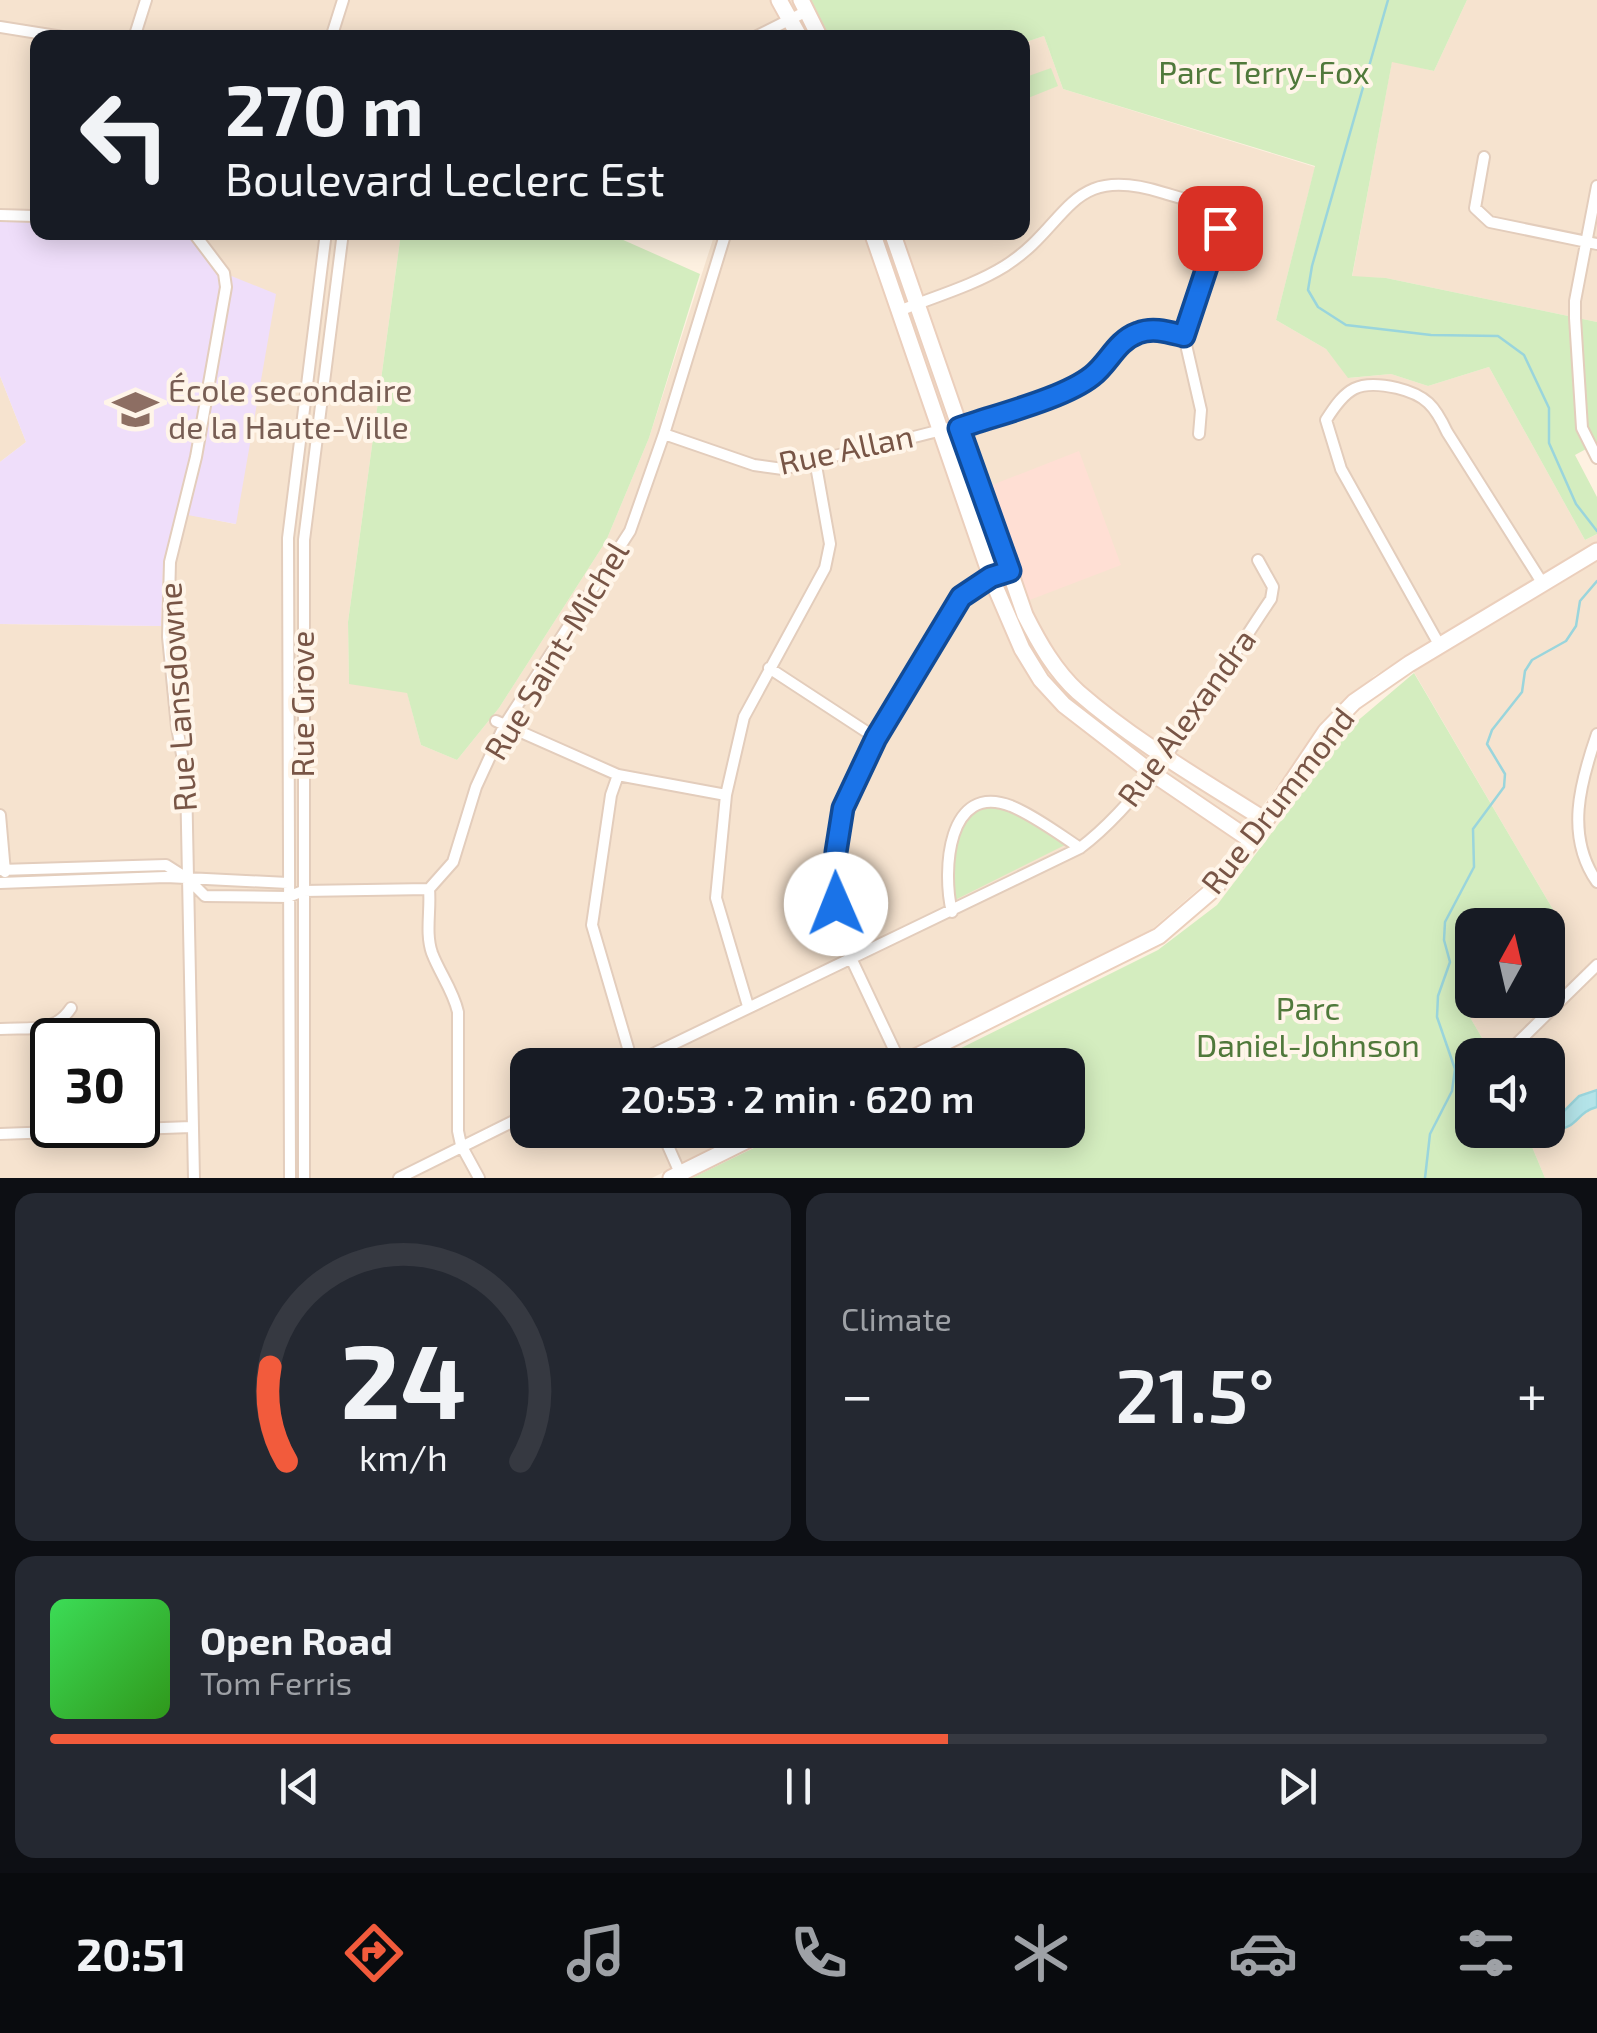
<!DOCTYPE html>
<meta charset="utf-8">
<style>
:root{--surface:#171b24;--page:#242831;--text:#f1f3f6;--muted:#9ea1a6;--line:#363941;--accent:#f25b3c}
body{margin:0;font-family:"Exo 2",sans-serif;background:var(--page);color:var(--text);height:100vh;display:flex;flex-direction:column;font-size:38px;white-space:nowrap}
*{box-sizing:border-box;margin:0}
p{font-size:32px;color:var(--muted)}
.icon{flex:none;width:55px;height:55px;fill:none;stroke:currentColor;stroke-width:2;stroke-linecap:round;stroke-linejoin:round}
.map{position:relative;height:1178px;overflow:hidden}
.sheet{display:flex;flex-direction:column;gap:15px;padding:15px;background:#0d0f14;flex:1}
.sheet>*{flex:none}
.top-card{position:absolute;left:30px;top:30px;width:1000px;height:210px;border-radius:20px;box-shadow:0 5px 25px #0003;background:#171b24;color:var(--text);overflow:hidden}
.needle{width:65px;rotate:8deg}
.buttons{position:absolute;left:1455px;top:908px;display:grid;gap:20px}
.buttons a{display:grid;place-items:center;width:110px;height:110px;border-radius:20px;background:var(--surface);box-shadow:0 5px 25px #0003;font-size:50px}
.speed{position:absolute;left:30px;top:1018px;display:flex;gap:20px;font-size:50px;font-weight:700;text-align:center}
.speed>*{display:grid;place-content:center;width:130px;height:130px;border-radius:50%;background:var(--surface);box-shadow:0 5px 25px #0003;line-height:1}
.speed .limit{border:5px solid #111;border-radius:15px;background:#fff;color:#111}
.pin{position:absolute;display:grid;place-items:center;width:85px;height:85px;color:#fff;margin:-42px;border-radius:20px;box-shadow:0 5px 15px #0006}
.me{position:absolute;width:110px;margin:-55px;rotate:359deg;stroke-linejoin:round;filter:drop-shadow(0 0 8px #0008)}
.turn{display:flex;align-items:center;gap:35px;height:210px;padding:0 30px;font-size:45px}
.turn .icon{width:130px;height:130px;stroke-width:2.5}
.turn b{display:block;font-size:70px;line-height:85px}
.big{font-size:75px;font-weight:600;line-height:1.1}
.sheet .card{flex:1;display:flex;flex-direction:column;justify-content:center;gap:15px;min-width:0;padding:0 35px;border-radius:20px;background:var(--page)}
.sheet .dial{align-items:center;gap:0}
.dial svg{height:260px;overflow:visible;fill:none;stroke:var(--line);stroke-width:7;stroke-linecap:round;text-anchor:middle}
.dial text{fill:var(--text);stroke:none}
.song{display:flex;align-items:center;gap:30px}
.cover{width:120px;height:120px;border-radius:15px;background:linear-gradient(135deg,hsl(130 70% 55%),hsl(110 70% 35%))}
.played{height:10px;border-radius:5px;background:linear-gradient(90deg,var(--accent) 60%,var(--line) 60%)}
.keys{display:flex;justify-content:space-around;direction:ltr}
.heat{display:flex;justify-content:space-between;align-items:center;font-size:55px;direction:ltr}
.sheet .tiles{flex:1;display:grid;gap:15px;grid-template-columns:1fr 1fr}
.card:last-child{grid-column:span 2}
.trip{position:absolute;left:510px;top:1048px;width:575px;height:100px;border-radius:20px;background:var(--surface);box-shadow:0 5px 25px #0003;font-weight:600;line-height:100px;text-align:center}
.tab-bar{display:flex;height:160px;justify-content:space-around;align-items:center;background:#090b0e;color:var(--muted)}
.tab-bar .icon{width:70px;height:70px}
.tab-bar .on{color:var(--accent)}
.tab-bar b{font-size:45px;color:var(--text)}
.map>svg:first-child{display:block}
</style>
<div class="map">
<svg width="1597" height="1178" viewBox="0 0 1597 1178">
<rect width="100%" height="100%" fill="#fef1e1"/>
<path fill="#f6e3cf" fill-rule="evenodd" d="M0,0h799l8,11 -54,27h-715l-1,178 -37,-1z
M1467,0h130v322l-211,-44 -34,-1 40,-216 42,10z
M1044,36l19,53 252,78 -39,153 50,29 23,29 42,-4 37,12 61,-19 96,173 12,-6v556l-18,6 -20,20 16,7 9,-13 13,-3v71h-52l-20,-48h23v-75h-56l-35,-60 15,-12v17h76v-74l10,-8 -153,-261 -31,19 -51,50 -121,160 -51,44 -272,135h-351v65h220l-96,48h-652v-554l161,2 2,-60 14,-54 58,12 -11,-251 -31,-40h208l-53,389 1,61 58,9 14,53 36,15 42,-52 107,-167 43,-103 66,-205 307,-1 1,-189zM52,1040h86v85h-86z
M0,376l26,66 -26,20z"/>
<path fill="#ffdfd4" d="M1079,451l42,114 -94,36 -40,-114z"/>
<path fill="#efdefa" d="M0,215l37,1 1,16 155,1 31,40 52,21 -40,230 -59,-11 -14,53 -2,60 -161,-2v-162l26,-20 -26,-66z"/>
<path fill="#d4edbf" d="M806,0h661l-33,71 -42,-9 -40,214 34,2 211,44v121l-22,12 22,42v37l-12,6 -96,-173 -61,19 -37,-12 -43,4 -22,-29 -50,-29 39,-154 -252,-77 -19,-53 -21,7 -1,-5 -192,-1z
M1051,68l7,18 -35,14v-22z
M401,233h211v2l88,39 -51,164 -43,103 -107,167 -42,52 -36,-15 -14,-52 -58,-9 -1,-62z
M1414,673l144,245 -10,8 -76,-1v58l-15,12 35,60h-20v75h53l20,48h-853l99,-48h277v-65h-141l231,-115 59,-45 138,-182z
M987,797c33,4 59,25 86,44l-118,59c-2,-51 -10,-67 32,-103z"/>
<path fill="#b4e4e9" stroke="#9ad5dc" stroke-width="2.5" d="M1597,1090v17c-20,5 -19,20 -38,22v-13l20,-20z"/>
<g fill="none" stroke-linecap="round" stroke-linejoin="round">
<path stroke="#9ad5dc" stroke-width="2.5" d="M1388,0l-76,266 -4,24 10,17 28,18 85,10 67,1 26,19 25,53v35l27,61 21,27
M1425,1178l5,-44 22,-43 3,-22 -18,-52 1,-21 12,-34 -6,-22 1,-18 29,-55 -1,-38 31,-42 1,-13 -18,-30 5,-14 30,-38 3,-21 7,-11 34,-19 10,-15 4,-25 17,-20"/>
<defs>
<path id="street" d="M0,27l69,11
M134,38l12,-38
M331,38l12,-38
M753,38l54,-27
M1484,157l-9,51 15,14 107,22
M1597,186l-22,115v17l7,110 15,30
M0,215l34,1 4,-4
M193,232l31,41 2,14 -30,170 -26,105 -2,75 9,90 9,50 8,401
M899,311c34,-14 74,-25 106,-45 66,-42 62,-104 159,-73 20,6 40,10 56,24v11l-36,108 17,74 -2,24
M664,434l90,31 29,4c78,-21 157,-35 232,-61 20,-7 41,-12 59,-21 50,-26 38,-69 110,-51
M1440,646l-99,-177 -15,-49c20,-32 32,-41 71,-32 29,7 38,18 50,44l96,152
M769,668l107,70
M496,721l122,54 108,20
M1597,734c-17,49 -32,102 0,148
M618,775l-7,20 -19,130 41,140
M0,815l5,57
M0,870l166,-5 22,14 17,17 83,1 15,-6 126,-2
M0,883l166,-6 122,6
M952,912c-10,-40 -5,-131 59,-106 24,10 48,28 69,42
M748,1006l-32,-108 10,-103 18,-78 81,-149 5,-24 -15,-84
M0,1029c29,-2 54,5 71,-21
M1505,1055l92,-90
M901,1064l-51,-108 -14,-51v-53l7,-44 53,-107 65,-104 30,-20 19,-6
M630,1065l450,-217c74,-56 137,-170 191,-249l2,-12 -15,-27
M661,1130l19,43
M0,1134l191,-7
M290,1178l-2,-640 38,-306
M304,1178v-638l39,-308
M399,1178l129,-64
M479,1178l-18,-33 -3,-14v-119c-5,-22 -18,-38 -26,-59 -7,-20 -1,-43 -3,-64l24,-27 23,-75 28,-61 126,-195 34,-97 62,-202"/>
<path id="secondary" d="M779,0l21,38
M801,0l19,38
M872,232l119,345 31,72 19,31 23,25 88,68 100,68
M892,232l133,383c14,28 30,56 53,77 56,49 124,88 187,128
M899,1065l260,-129 56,-48 37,-47 74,-110 28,-29 55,-38 188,-113
M671,1178l97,-48"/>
</defs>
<use href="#street" stroke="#e3cdbc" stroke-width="14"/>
<use href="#secondary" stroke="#ebcfbc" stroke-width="19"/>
<use href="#street" stroke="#fff" stroke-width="10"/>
<use href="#secondary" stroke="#fff" stroke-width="15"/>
</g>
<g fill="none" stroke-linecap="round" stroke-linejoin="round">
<defs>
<path id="route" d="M836,904v-52l7,-44 33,-70 85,-141 30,-20 19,-6 -51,-143c36,-13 104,-29 133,-52 17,-13 24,-35 46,-43 15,-6 30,-1 46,3l36,-108"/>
</defs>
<use href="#route" stroke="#114b97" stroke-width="25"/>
<use href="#route" stroke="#1a73e8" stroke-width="18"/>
</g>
<defs>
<symbol id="school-bare" viewBox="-9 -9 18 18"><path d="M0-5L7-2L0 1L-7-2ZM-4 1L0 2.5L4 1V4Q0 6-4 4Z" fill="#8d6e63" stroke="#fff5e9" stroke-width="2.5" paint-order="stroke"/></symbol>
</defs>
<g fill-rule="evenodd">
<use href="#school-bare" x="104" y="378" width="63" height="63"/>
</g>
<g text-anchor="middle" stroke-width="8" stroke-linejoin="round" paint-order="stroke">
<g font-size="32" fill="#50793b" stroke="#fff5e9">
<text x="1264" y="84">Parc Terry-Fox</text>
<text x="1308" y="1020">Parc<tspan x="1308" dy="37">Daniel-Johnson</tspan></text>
</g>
<g font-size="32" fill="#785e54" stroke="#fff5e9" text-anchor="start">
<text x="168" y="402">École secondaire<tspan x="168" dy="37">de la Haute-Ville</tspan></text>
</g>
<g font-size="32" fill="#785546" stroke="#fff5e9">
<text transform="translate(846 450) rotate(-12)" y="11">Rue Allan</text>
<text transform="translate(557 651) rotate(-59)" y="11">Rue Saint-Michel</text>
<text transform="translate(178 697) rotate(-94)" y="11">Rue Lansdowne</text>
<text transform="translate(303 704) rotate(-90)" y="11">Rue Grove</text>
<text transform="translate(1187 718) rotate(-54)" y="11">Rue Alexandra</text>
<text transform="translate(1278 801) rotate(-52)" y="11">Rue Drummond</text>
</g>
</g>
</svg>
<div class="buttons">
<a><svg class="needle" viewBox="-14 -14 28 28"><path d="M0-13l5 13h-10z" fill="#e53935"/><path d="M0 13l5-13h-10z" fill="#9ea1a6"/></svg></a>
<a><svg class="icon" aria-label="sound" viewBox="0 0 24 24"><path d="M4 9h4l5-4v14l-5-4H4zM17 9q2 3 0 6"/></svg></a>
</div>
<div class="speed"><div class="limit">30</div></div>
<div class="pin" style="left:1220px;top:228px;background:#d93025"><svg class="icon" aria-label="arrive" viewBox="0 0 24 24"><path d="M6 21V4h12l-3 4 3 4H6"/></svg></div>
<svg class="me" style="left:836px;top:904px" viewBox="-20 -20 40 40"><circle r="19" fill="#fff"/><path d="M0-13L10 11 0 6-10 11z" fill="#1a73e8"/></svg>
<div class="trip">20:53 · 2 min · 620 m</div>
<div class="top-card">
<div class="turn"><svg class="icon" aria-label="left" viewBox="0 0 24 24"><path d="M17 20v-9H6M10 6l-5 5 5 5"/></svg><div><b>270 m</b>Boulevard Leclerc Est</div></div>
</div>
</div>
<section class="sheet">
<div class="tiles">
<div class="card dial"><svg viewBox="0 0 100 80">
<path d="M14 69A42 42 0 1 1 86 69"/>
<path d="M14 69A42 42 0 0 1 9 40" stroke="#f25b3c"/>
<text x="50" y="56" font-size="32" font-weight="700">24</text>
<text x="50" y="72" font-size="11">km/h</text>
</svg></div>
<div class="card"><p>Climate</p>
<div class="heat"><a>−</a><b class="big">21.5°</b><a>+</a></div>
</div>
<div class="card">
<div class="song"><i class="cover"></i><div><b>Open Road</b><p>Tom Ferris</p></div></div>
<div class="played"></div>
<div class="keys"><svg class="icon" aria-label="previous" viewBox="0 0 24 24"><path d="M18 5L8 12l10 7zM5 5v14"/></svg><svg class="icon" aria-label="pause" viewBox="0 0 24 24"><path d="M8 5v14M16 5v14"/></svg><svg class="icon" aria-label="next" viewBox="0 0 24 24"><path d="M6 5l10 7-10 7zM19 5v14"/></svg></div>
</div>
</div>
</section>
<nav class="tab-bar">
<b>20:51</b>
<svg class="icon on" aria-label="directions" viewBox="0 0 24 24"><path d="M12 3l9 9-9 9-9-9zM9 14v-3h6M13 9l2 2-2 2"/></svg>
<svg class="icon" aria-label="music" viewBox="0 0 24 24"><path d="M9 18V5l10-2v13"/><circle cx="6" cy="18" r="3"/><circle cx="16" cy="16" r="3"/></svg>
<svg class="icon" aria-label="phone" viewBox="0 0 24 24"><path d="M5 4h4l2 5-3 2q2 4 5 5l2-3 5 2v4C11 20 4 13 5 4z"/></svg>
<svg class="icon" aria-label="climate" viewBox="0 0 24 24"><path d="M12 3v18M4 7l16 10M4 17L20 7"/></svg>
<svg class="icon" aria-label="car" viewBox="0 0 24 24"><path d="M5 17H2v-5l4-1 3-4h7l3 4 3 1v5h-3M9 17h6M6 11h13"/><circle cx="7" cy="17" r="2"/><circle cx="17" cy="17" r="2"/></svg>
<svg class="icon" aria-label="filters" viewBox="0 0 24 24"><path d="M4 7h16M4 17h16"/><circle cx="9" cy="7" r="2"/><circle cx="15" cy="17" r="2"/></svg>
</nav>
